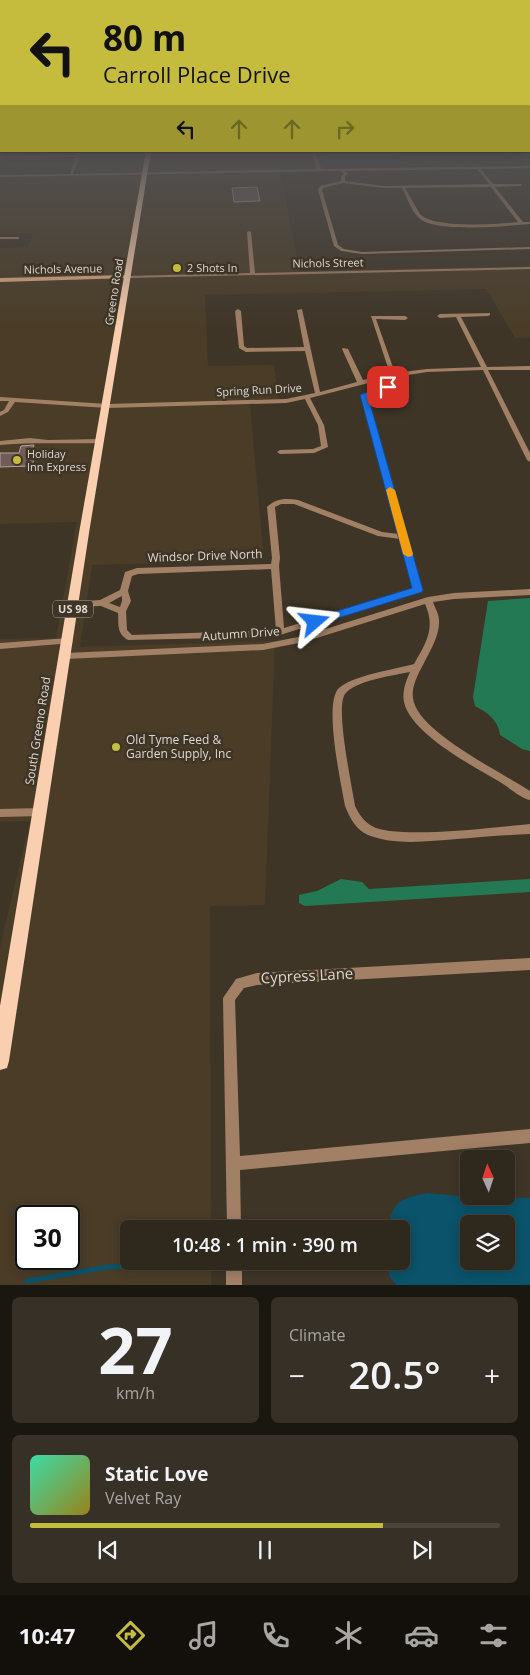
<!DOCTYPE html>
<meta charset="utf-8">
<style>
:root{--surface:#2f281d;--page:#373026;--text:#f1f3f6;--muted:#a7a6a4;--line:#4a443b;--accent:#c5bc3d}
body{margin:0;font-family:"Open Sans",sans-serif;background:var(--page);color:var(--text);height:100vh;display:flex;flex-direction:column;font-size:19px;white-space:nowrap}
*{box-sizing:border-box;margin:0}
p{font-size:16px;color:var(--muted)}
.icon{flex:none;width:28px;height:28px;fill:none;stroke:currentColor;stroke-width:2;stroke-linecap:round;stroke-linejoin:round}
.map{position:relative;height:1285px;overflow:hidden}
.drawer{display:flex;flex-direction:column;gap:12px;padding:12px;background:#1a1610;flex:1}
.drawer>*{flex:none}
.guide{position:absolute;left:0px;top:0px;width:530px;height:152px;box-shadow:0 2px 12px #0003,0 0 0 1px var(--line);background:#c5bc3d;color:#111;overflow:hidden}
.needle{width:32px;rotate:357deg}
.tools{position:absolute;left:460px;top:1150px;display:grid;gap:10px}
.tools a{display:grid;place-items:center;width:55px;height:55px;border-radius:8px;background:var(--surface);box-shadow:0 2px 12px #0003,0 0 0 1px var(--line);font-size:25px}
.speed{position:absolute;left:15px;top:1205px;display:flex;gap:10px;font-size:25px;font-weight:700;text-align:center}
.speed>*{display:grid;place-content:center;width:65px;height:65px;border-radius:50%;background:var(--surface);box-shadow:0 2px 12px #0003,0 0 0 1px var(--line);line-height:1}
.speed .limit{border:2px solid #111;border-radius:8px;background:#fff;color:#111}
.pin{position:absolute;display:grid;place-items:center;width:42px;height:42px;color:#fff;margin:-21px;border-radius:10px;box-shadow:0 2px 8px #0006}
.me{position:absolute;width:55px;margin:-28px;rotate:73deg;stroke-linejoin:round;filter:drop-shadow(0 0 4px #0008)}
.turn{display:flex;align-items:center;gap:18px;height:105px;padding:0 20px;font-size:22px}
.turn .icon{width:65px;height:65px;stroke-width:2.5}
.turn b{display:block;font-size:35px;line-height:42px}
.lanes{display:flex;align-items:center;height:48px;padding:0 20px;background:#0003;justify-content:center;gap:25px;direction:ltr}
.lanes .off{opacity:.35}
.big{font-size:38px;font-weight:600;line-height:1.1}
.drawer .tile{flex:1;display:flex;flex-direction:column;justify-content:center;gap:8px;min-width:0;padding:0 18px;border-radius:8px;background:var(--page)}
.drawer .dial{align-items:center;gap:0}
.dial b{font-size:65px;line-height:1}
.song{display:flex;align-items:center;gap:15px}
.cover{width:60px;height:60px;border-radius:8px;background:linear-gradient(135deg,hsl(160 70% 55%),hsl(50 70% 35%))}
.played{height:5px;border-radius:2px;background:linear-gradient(90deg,var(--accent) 75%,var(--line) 75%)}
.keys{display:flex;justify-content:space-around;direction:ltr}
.heat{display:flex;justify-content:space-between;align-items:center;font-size:28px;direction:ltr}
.drawer .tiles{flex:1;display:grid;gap:12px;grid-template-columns:1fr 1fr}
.tile:last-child{grid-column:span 2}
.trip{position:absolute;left:120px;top:1220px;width:290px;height:50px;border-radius:8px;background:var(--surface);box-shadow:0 2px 12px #0003,0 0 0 1px var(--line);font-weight:600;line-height:50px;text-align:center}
.tab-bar{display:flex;height:80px;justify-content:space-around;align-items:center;background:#13100c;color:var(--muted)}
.tab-bar .icon{width:35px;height:35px}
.tab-bar .on{color:var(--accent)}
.tab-bar b{font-size:22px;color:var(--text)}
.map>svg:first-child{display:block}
</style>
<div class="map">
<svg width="530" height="1285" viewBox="0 0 530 1285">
<rect width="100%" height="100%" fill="#3f3527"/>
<path fill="#4a3c27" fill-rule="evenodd" d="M143,151h201l-23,2 7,18 -48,1 20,99 230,-5v71l-15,1 -29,-49 -281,6 3,71 66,-1 5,37 -29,2 14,156 -172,5 -12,82 195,-6 -10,264 -55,1 1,323h-82v32h82v24h-211v-338l30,-126 -30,1v-183l56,-1 21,-116 -77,2v-276l28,-1 5,-14 -33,1v-57l76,-1 7,-20 59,-1zM26,1216h43v43h-43z"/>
<path fill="#247955" d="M530,598v153l-8,-2 -22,-14c-1,-14 -13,-23 -25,-29l-2,-9 15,-96z
M341,879l21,3 7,7 161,-10v13l-225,14 -6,-3v-8l18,-4z"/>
<path fill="#0a536a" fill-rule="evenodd" d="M321,152h65l11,12h-72z
M427,1193l41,4 62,1v87h-134l-6,-8 -4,-16h15v-32h-13c5,-29 12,-30 39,-36zM469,1224h37v37h-37z"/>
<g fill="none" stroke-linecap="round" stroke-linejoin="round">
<path stroke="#0a536a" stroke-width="5" d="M257,1262l4,-1
M27,1281l81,-14 104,-3"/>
</g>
<path fill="#715c58" stroke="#baa39e" d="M257,187l3,14 -26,1 -2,-14z
M34,445l-2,7h4l-4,14 -32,1v-14h19l2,-7z"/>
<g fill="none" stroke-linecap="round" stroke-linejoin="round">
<path fill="#a28066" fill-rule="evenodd" d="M78,151h4l-9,23 244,-5 -6,-18h4l6,18 209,-3v2l-49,1 12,15h29l-1,2 -26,1 28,35h7v2c-22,2 -96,9 -111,-6 -8,-7 -12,-21 -17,-30h-19l-40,-5 -20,5 -1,2 16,55 6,4 18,3 168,-5v2l-168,5 -21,-3 -7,-5 -16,-56 2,-4 21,-5v-5l3,-2 -3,-3 -341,6v-2l70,-1 6,-17 -76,1v-2l77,-1zM477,169l12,15 -106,2 -38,-5v-5l3,-2 -2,-3zM491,187l27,35c-20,2 -85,7 -98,-8l-15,-26z
M249,231l2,1 4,41 275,-6v2l-403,9 -2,-1 2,-1 123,-3 -3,-41z
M0,237h18l2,1 -2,1h-18z
M238,309l3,2 3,35 3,2 57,-1 -7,-37 5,-1 18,83 37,-10 -15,-33 1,-1 5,1 15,31 27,-6 -19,-58h34l3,2 -3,2 -29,-1 19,54 32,-4 54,-2 -25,-50 -16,1 -3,-2 3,-2 50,-1v2l-2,1 -27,1 26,50 43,-1v4h-42l42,83v9l-3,-2 -44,-90 -56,2 -38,6 7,6v2l-29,10 55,193 -1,2 -141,44 -16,2 -136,3c-12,-7 -9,-16 -10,-27l-17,-7 -27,1 -3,-1 -1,-2 1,-2 29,-2 20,-10 5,-18 12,-4 134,-4 1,-6 -5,-51c9,-9 19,-9 31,-7l84,32 17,2 -38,-139 29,-11 -6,-5 -74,19 14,27 4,22 -14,6 -34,1 -3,-2 3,-2 33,-1 8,-3 -3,-21 -13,-26 -19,4 -179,5 -92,-6 -7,10 -8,4v-4l4,-2 5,-9h-9v-4l107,7 179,-5 29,-6 -10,-42 -59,1 -7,-4 -4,-37zM281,504h13l84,32 22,3 14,49 -130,40 -5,-62 1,-8 -5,-51zM271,569l5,61 -144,5 -5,-5 -1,-19 5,-10 -3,-10 4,-15 6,-2zM122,596v5l-2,6 -11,-4z
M30,438l18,2 53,-1 3,2 -3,2c-34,1 -67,-1 -101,2v-4z
M530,589v6l-76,4 -21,3c2,6 6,12 6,18 1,13 -7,28 -13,39 -6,12 -15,26 -13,39 3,33 90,75 117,93v9c-11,-3 -20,-12 -30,-18 -27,-16 -89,-48 -96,-80 -2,-11 2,-21 6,-30 -15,3 -56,9 -65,22 -10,14 7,92 10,112 4,8 9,16 17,20 23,14 127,1 158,-2v10c-24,1 -49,3 -73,5 -29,2 -61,7 -89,-4 -12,-5 -18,-17 -23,-29 -4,-23 -21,-100 -7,-117 12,-13 58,-20 76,-25 12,-21 22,-36 11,-60l-121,38 -41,8 -197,9 -4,-3 4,-3 197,-9 40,-8 125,-39 26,-4z
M69,638l4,3 -1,2 -72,6v-6z
M41,808l4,1 1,3 -1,3 -4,1 -41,1v-8z
M530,958v12l-273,15 -13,3 -9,12 5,156 290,-27v14l-290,27 1,59h-14l-4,-231 13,-19 21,-6z
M226,1261h16v24h-16z"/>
<path fill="#dea87e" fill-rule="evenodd" d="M127,275l2,1v2l-129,4v-4z"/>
<path fill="#f9cfaf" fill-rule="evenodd" d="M146,151h5l-62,382 -80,528 -2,7 -7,2v-64l79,-473z"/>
</g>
<linearGradient id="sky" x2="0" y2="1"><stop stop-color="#231d15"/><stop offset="0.45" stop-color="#525152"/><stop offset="1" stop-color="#525152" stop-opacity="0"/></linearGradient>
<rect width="530" height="330" fill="url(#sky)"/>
<path fill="#1a73e8" stroke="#114b97" d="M385,385l7,2 -24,9 55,194 -1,2 -103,32h-8l-1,-2 1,-3 101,-31 -52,-193z"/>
<path fill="#f59e0b" d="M390,487l5,3 18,64 -1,2 -4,1 -5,-3 -17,-64z"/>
<g fill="#c5bc3d" stroke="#3f3527" stroke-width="2">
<circle cx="177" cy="268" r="5"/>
<circle cx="17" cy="460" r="5"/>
<circle cx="116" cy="747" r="5"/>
</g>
<g text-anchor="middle" stroke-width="5" stroke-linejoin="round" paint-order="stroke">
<g font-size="11" fill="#ded8cf" stroke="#3f3527">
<text transform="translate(328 263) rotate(-1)" y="4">Nichols Street</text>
<text transform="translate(63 269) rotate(-1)" y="4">Nichols Avenue</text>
<text transform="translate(114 292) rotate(-81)" y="4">Greeno Road</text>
<text transform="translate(259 390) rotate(-3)" y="4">Spring Run Drive</text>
</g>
<g font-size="11" fill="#ded8cf" stroke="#3f3527" text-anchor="start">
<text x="187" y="272">2 Shots In</text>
<text x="27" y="458">Holiday<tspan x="27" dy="13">Inn Express</tspan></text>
</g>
<rect fill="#3f3527" stroke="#aea79d" stroke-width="1" x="53" y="600.5" width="40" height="17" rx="4"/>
<g font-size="11" font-weight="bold" fill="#ded8cf">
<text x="73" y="613">US 98</text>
</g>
<g font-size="12" fill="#ded8cf" stroke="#3f3527">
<text transform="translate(205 556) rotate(-2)" y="4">Windsor Drive North</text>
<text transform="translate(241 634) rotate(-4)" y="4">Autumn Drive</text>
<text transform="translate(38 731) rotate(-81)" y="4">South Greeno Road</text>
</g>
<g font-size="12" fill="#ded8cf" stroke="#3f3527" text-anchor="start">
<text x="126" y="744">Old Tyme Feed &amp;<tspan x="126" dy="14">Garden Supply, Inc</tspan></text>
</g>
<g font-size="15" fill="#ded8cf" stroke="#3f3527">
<text transform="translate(307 976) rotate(-3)" y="5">Cypress Lane</text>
</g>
</g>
</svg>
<div class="tools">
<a><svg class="needle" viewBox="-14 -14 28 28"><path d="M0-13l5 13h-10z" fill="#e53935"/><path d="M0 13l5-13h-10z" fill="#a7a6a4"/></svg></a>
<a><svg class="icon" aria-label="layers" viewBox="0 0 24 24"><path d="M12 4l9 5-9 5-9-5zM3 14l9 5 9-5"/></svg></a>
</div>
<div class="speed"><div class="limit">30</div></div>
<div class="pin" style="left:388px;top:387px;background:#d93025"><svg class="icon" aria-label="arrive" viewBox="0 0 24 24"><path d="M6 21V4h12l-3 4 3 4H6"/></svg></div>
<svg class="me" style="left:315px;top:622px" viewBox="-20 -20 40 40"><path d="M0-17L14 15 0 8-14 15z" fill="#1a73e8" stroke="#fff" stroke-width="4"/></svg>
<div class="trip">10:48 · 1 min · 390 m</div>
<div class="guide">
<div class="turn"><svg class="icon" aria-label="left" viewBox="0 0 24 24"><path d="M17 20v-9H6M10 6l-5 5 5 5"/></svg><div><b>80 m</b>Carroll Place Drive</div></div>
<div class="lanes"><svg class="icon" aria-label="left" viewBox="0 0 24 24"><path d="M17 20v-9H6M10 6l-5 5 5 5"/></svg><svg class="icon off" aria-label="ahead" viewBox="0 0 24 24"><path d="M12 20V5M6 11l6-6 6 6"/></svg><svg class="icon off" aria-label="ahead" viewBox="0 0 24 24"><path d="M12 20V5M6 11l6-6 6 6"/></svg><svg class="icon off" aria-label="right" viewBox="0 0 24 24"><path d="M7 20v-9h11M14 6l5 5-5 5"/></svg></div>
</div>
</div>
<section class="drawer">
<div class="tiles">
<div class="tile dial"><b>27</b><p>km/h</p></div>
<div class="tile"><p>Climate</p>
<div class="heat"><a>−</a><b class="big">20.5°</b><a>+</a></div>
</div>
<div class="tile">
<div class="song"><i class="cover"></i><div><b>Static Love</b><p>Velvet Ray</p></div></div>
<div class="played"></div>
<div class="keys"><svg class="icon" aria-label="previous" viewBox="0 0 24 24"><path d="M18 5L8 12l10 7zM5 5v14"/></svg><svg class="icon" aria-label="pause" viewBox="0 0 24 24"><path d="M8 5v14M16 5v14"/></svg><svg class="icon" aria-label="next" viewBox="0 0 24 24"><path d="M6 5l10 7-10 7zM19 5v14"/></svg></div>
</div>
</div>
</section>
<nav class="tab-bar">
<b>10:47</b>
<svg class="icon on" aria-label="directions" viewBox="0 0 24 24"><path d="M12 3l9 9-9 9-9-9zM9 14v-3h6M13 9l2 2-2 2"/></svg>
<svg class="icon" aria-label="music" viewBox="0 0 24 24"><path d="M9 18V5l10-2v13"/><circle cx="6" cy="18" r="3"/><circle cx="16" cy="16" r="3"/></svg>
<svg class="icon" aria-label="phone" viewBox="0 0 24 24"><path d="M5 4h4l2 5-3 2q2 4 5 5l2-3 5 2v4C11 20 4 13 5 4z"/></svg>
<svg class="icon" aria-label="climate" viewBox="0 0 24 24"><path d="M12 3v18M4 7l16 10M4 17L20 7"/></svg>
<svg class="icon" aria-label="car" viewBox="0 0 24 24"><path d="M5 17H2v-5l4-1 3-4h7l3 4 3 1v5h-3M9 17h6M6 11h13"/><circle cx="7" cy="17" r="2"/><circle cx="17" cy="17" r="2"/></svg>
<svg class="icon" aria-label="filters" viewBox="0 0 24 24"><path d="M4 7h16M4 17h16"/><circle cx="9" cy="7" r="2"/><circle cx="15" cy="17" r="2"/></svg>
</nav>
